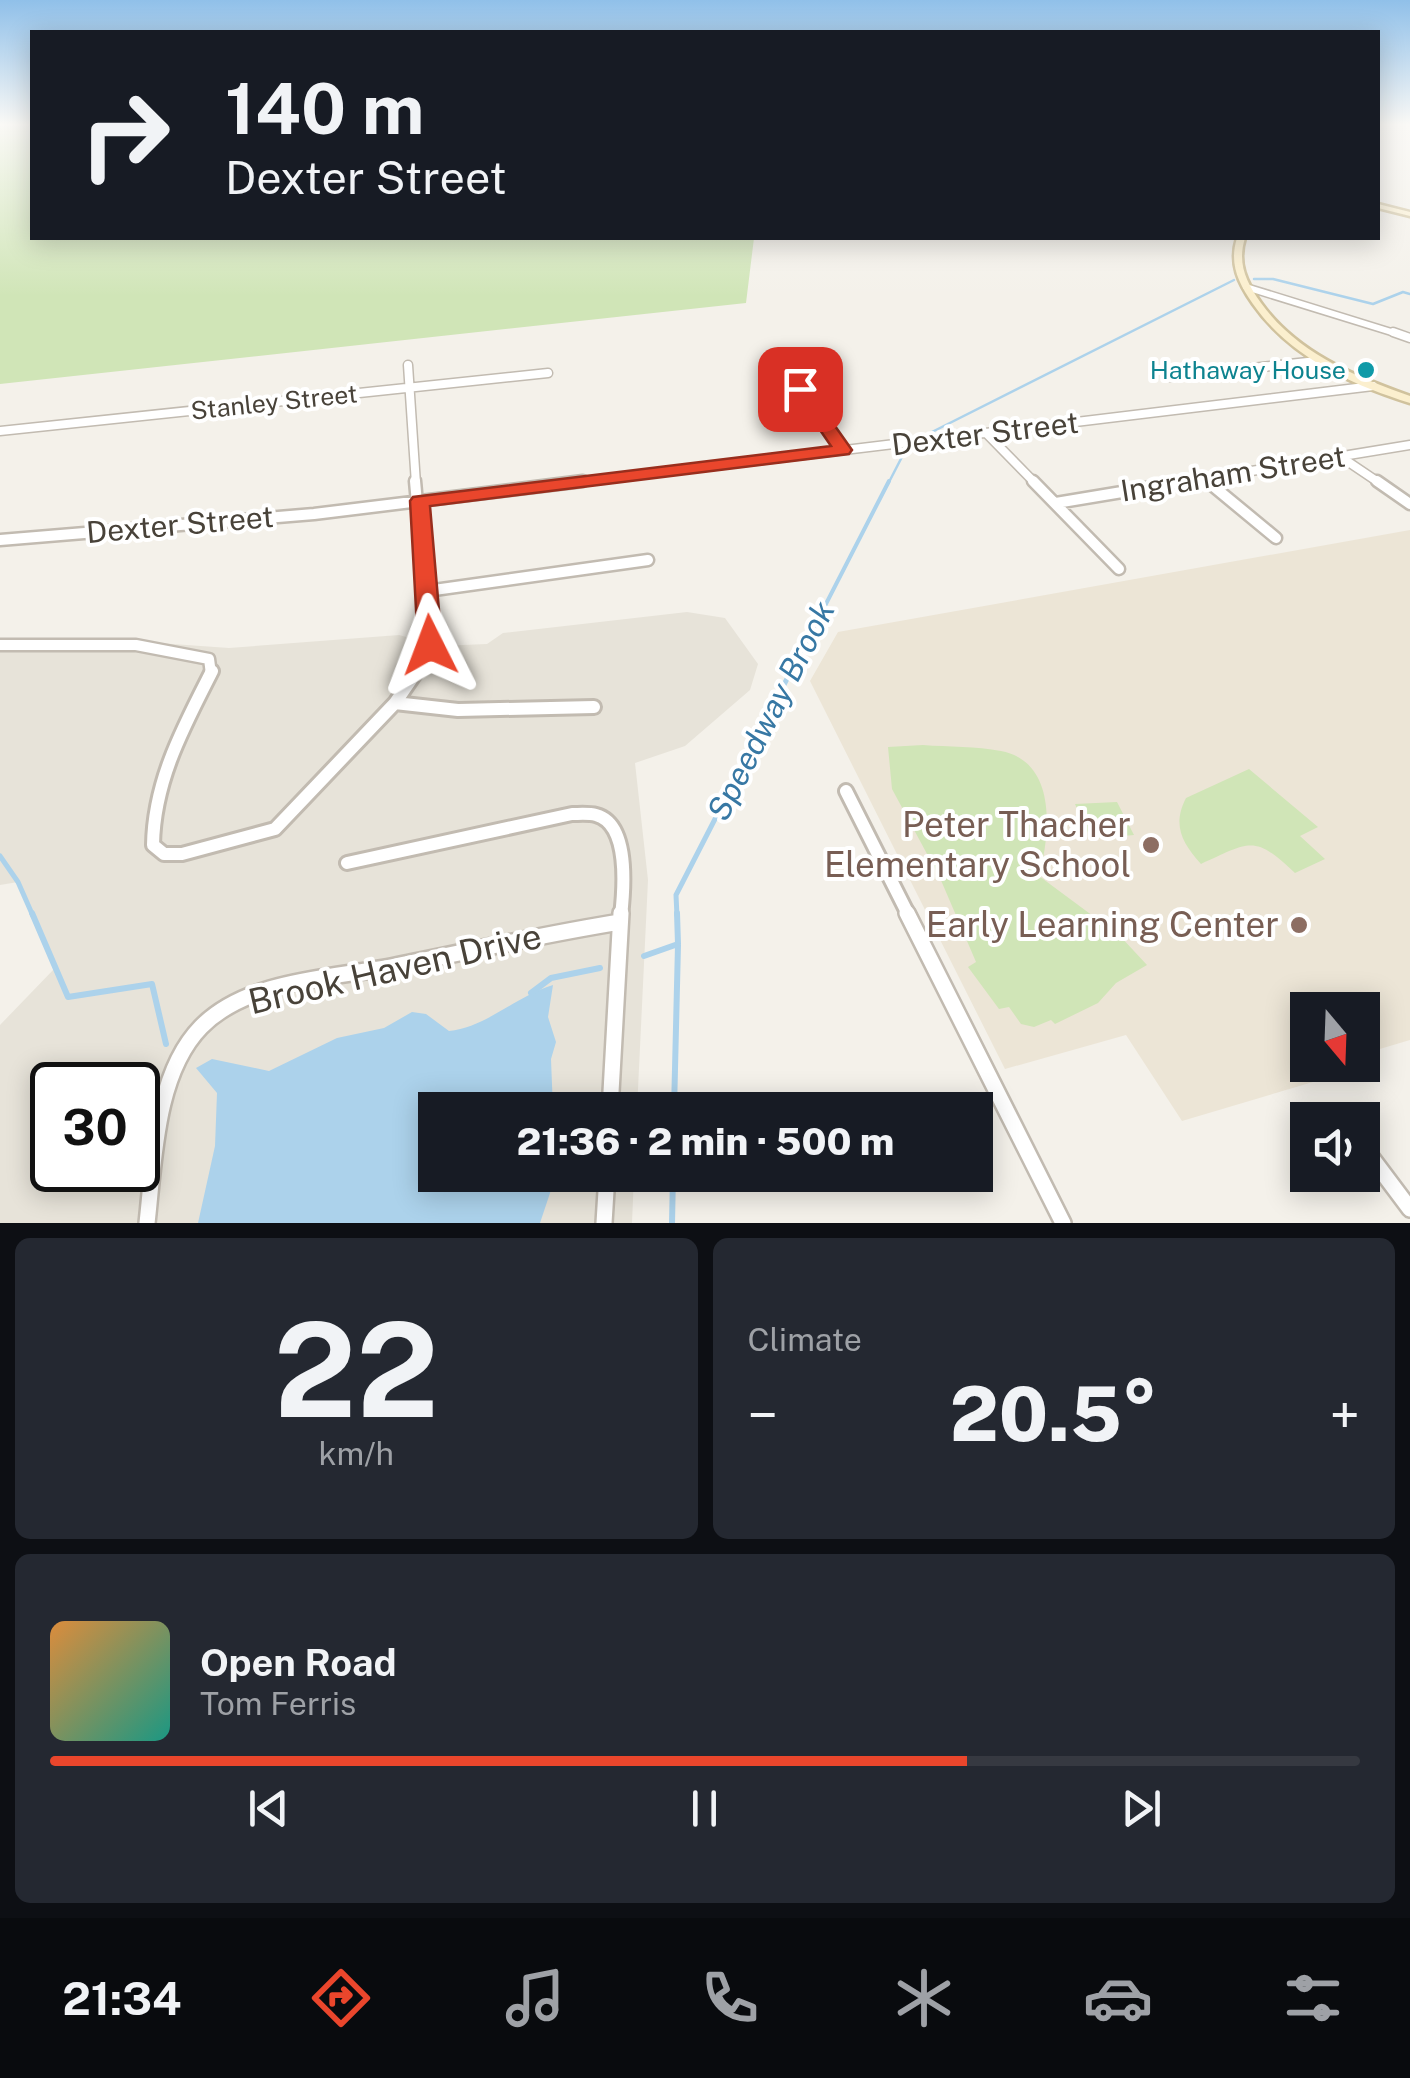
<!DOCTYPE html>
<meta charset="utf-8">
<style>
:root{--surface:#171b24;--page:#242831;--text:#f1f3f6;--muted:#9ea1a6;--line:#363941;--accent:#ea462c}
body{margin:0;font-family:"Public Sans",sans-serif;background:var(--page);color:var(--text);height:100vh;display:flex;flex-direction:column;font-size:38px;white-space:nowrap}
*{box-sizing:border-box;margin:0}
p{font-size:32px;color:var(--muted)}
.icon{flex:none;width:55px;height:55px;fill:none;stroke:currentColor;stroke-width:2;stroke-linecap:round;stroke-linejoin:round}
.map{position:relative;height:1223px;overflow:hidden}
.side{display:flex;flex-direction:column;gap:15px;padding:15px;background:#0d0f14;flex:1}
.side>*{flex:none}
.hud{position:absolute;left:30px;top:30px;width:1350px;height:210px;border-radius:0px;box-shadow:0 5px 25px #0003;background:#171b24;color:var(--text);overflow:hidden}
.needle{width:65px;rotate:161deg}
.buttons{position:absolute;left:1290px;top:992px;display:grid;gap:20px}
.buttons a{display:grid;place-items:center;width:90px;height:90px;border-radius:0px;background:var(--surface);box-shadow:0 5px 25px #0003;font-size:50px}
.speed{position:absolute;left:30px;top:1062px;display:flex;gap:20px;font-size:50px;font-weight:700;text-align:center}
.speed>*{display:grid;place-content:center;width:130px;height:130px;border-radius:50%;background:var(--surface);box-shadow:0 5px 25px #0003;line-height:1}
.speed .limit{border:5px solid #111;border-radius:15px;background:#fff;color:#111}
.pin{position:absolute;display:grid;place-items:center;width:85px;height:85px;color:#fff;margin:-42px;border-radius:20px;box-shadow:0 5px 15px #0006}
.me{position:absolute;width:110px;margin:-55px;rotate:357deg;stroke-linejoin:round;filter:drop-shadow(0 0 8px #0008)}
.turn{display:flex;align-items:center;gap:35px;height:210px;padding:0 30px;font-size:45px}
.turn .icon{width:130px;height:130px;stroke-width:2.5}
.turn b{display:block;font-size:70px;line-height:85px}
.big{font-size:75px;font-weight:800;line-height:1.1}
.side .widget{flex:1;display:flex;flex-direction:column;justify-content:center;gap:15px;min-width:0;padding:0 35px;border-radius:15px;background:var(--page)}
.side .dial{align-items:center;gap:0}
.dial b{font-size:130px;line-height:1}
.song{display:flex;align-items:center;gap:30px}
.cover{width:120px;height:120px;border-radius:15px;background:linear-gradient(135deg,hsl(30 70% 55%),hsl(170 70% 35%))}
.played{height:10px;border-radius:5px;background:linear-gradient(90deg,var(--accent) 70%,var(--line) 70%)}
.keys{display:flex;justify-content:space-around;direction:ltr}
.heat{display:flex;justify-content:space-between;align-items:center;font-size:55px;direction:ltr}
.side .tiles{flex:1;display:grid;gap:15px;grid-template-columns:1fr 1fr}
.widget:last-child{grid-column:span 2}
.trip{position:absolute;left:418px;top:1092px;width:575px;height:100px;border-radius:0px;background:var(--surface);box-shadow:0 5px 25px #0003;font-weight:800;line-height:100px;text-align:center}
.menu{display:flex;height:160px;justify-content:space-around;align-items:center;background:#090b0e;color:var(--muted)}
.menu .icon{width:70px;height:70px}
.menu .active{color:var(--accent)}
.menu b{font-size:45px;color:var(--text)}
.map>svg:first-child{display:block}
</style>
<div class="map">
<svg width="1410" height="1223" viewBox="0 0 1410 1223">
<rect width="100%" height="100%" fill="#f4f1ea"/>
<path fill="#e7e3d9" fill-rule="evenodd" d="M687,612l38,6 33,46 -8,26 -65,56 -50,17 13,117 -11,230h-202v65h199l-2,48h-632v-198l55,-57 -37,-86 -18,3v-245l102,-1 127,9 170,-13 40,11 48,-2 16,-11zM52,1085h86v85h-86z"/>
<path fill="#ece5d6" d="M1410,530v510l-47,14 -1,-44h-54v55h54l1,-8 7,8 -188,56 -56,-86 -121,34 -195,-388 28,-49z"/>
<path fill="#d0e5b7" d="M0,125h32v113h722l-8,65 -746,81z
M923,745c26,2 53,1 78,6 57,11 49,84 38,125l81,60 27,29 -31,18 -18,20 -43,21 -4,-4 -17,7 -13,-3 -12,-17 -10,2 -31,-42 8,-5 -36,-84 -48,-89 -4,-42z
M1249,769l69,58 -18,9 25,23 -30,14c-41,-39 -45,-31 -94,-9 -19,-21 -29,-39 -15,-66z
M1117,802l17,33 -43,4 -16,-35z"/>
<path fill="#acd2eb" d="M553,985l-5,32 8,25 -5,17 2,51h-118v65h121l-16,48h-342l17,-77 2,-53 -21,-25 16,-9 57,12 68,-33 47,-10 28,-16 14,2 23,17c38,-4 67,-35 104,-46z"/>
<g fill="none" stroke-linecap="round" stroke-linejoin="round">
<path stroke="#acd2eb" stroke-width="2.5" d="M1254,279h19l100,25 30,-12 7,2
M926,435l308,-155
M888,484l17,-33"/>
<path stroke="#acd2eb" stroke-width="4" d="M790,674l99,-193"/>
<path stroke="#acd2eb" stroke-width="5" d="M0,856l18,26 15,34
M677,916l-1,-21 115,-224"/>
<path stroke="#acd2eb" stroke-width="6" d="M32,913l36,84 84,-13 14,60
M644,956l34,-12 -1,-31
M531,993l20,-15 49,-10
M674,1110l4,-165
M672,1223l1,-48"/>
<defs>
<path id="minor-far4" d="M1246,287l155,48"/>
<path id="minor-far3" d="M1393,332l17,6
M408,365l8,119
M1170,377l147,-16
M801,389l42,61
M0,431l548,-58
M987,434l49,50
M1341,457l40,27
M1204,479l6,5
M563,484l810,-98
M1172,484l238,-39"/>
<path id="minor-far2" d="M415,481l15,164 -14,29
M1033,481l86,88
M1207,481l69,57
M1377,481l33,23
M1056,503l132,-22
M0,540l314,-26 269,-33
M427,591l221,-31
M0,645h136l73,14 2,15"/>
<path id="minor-far1" d="M212,671c-29,57 -58,110 -59,174l11,9h18l93,-25 120,-126 22,-32
M395,703l63,7 136,-3
M846,791l63,125
M347,863l225,-49c7,0 17,-1 24,1 34,9 28,75 25,101"/>
<path id="minor" d="M907,913l156,310
M610,1110l11,-197
M1362,1145l48,64
M147,1223c7,-61 8,-149 54,-196 47,-48 133,-49 194,-61 75,-15 150,-32 225,-44
M604,1223l3,-48"/>
<path id="secondary" d="M1378,204l32,8v4l-32,-8z
M1237,238h8c-8,25 1,44 16,65 36,50 93,73 149,93v7c-60,-19 -120,-46 -157,-99 -15,-21 -24,-41 -16,-66z"/>
</defs>
<use href="#minor-far4" stroke="#c2bbb1" stroke-width="9"/>
<use href="#minor-far3" stroke="#c2bbb1" stroke-width="11"/>
<use href="#minor-far2" stroke="#c2bbb1" stroke-width="15"/>
<use href="#minor-far1" stroke="#c2bbb1" stroke-width="18"/>
<use href="#minor" stroke="#c2bbb1" stroke-width="20"/>
<use href="#secondary" stroke="#d0c29d" stroke-width="5"/>
<use href="#minor-far4" stroke="#fff" stroke-width="6"/>
<use href="#minor-far3" stroke="#fff" stroke-width="8"/>
<use href="#minor-far2" stroke="#fff" stroke-width="10"/>
<use href="#minor-far1" stroke="#fff" stroke-width="12"/>
<use href="#minor" stroke="#fff" stroke-width="15"/>
<use href="#secondary" fill="#fbefce" fill-rule="evenodd"/>
</g>
<linearGradient id="sky" x2="0" y2="1"><stop stop-color="#90c0e9"/><stop offset="0.42" stop-color="#faf9f6"/><stop offset="1" stop-color="#faf9f6" stop-opacity="0"/></linearGradient>
<rect width="1410" height="296" fill="url(#sky)"/>
<path fill="#ea462c" stroke="#982e1d" stroke-width="2.5" d="M795,385h11l46,65 -3,4 -419,52 12,139 -12,8 -8,-3 -4,-5 -8,-144 3,-4 418,-51 -39,-57z"/>
<circle fill="#0f9aa8" stroke="#fff" stroke-width="4" cx="1366" cy="370" r="10"/>
<g fill="#8d6e63" stroke="#fff" stroke-width="4">
<circle cx="1151" cy="845" r="10"/>
<circle cx="1299" cy="925" r="10"/>
</g>
<g text-anchor="middle" stroke-width="8" stroke-linejoin="round" paint-order="stroke">
<g font-size="25" fill="#0d838f" stroke="#fff" text-anchor="end">
<text x="1346" y="379">Hathaway House</text>
</g>
<g font-size="25" fill="#484239" stroke="#fff">
<text transform="translate(274 402) rotate(-6)" y="9">Stanley Street</text>
</g>
<g font-size="30" fill="#484239" stroke="#fff">
<text transform="translate(985 434) rotate(-7)" y="10">Dexter Street</text>
<text transform="translate(1233 474) rotate(-9)" y="10">Ingraham Street</text>
<text transform="translate(180 525) rotate(-5)" y="10">Dexter Street</text>
</g>
<g font-size="32" font-style="italic" fill="#3778a4" stroke="#fff">
<text transform="translate(771 711) rotate(-63)" y="11">Speedway Brook</text>
</g>
<g font-size="35" fill="#785e54" stroke="#fff" text-anchor="end">
<text x="1131" y="837">Peter Thacher<tspan x="1131" dy="40">Elementary School</tspan></text>
<text x="1279" y="937">Early Learning Center</text>
</g>
<g font-size="35" fill="#484239" stroke="#fff">
<text transform="translate(395 969) rotate(-13)" y="12">Brook Haven Drive</text>
</g>
</g>
</svg>
<div class="buttons">
<a><svg class="needle" viewBox="-14 -14 28 28"><path d="M0-13l5 13h-10z" fill="#e53935"/><path d="M0 13l5-13h-10z" fill="#9ea1a6"/></svg></a>
<a><svg class="icon" aria-label="sound" viewBox="0 0 24 24"><path d="M4 9h4l5-4v14l-5-4H4zM17 9q2 3 0 6"/></svg></a>
</div>
<div class="speed"><div class="limit">30</div></div>
<div class="pin" style="left:800px;top:389px;background:#d93025"><svg class="icon" aria-label="arrive" viewBox="0 0 24 24"><path d="M6 21V4h12l-3 4 3 4H6"/></svg></div>
<svg class="me" style="left:430px;top:645px" viewBox="-20 -20 40 40"><path d="M0-17L14 15 0 8-14 15z" fill="#ea462c" stroke="#fff" stroke-width="4"/></svg>
<div class="trip">21:36 · 2 min · 500 m</div>
<div class="hud">
<div class="turn"><svg class="icon" aria-label="right" viewBox="0 0 24 24"><path d="M7 20v-9h11M14 6l5 5-5 5"/></svg><div><b>140 m</b>Dexter Street</div></div>
</div>
</div>
<section class="side">
<div class="tiles">
<div class="widget dial"><b>22</b><p>km/h</p></div>
<div class="widget"><p>Climate</p>
<div class="heat"><a>−</a><b class="big">20.5°</b><a>+</a></div>
</div>
<div class="widget">
<div class="song"><i class="cover"></i><div><b>Open Road</b><p>Tom Ferris</p></div></div>
<div class="played"></div>
<div class="keys"><svg class="icon" aria-label="previous" viewBox="0 0 24 24"><path d="M18 5L8 12l10 7zM5 5v14"/></svg><svg class="icon" aria-label="pause" viewBox="0 0 24 24"><path d="M8 5v14M16 5v14"/></svg><svg class="icon" aria-label="next" viewBox="0 0 24 24"><path d="M6 5l10 7-10 7zM19 5v14"/></svg></div>
</div>
</div>
</section>
<nav class="menu">
<b>21:34</b>
<svg class="icon active" aria-label="directions" viewBox="0 0 24 24"><path d="M12 3l9 9-9 9-9-9zM9 14v-3h6M13 9l2 2-2 2"/></svg>
<svg class="icon" aria-label="music" viewBox="0 0 24 24"><path d="M9 18V5l10-2v13"/><circle cx="6" cy="18" r="3"/><circle cx="16" cy="16" r="3"/></svg>
<svg class="icon" aria-label="phone" viewBox="0 0 24 24"><path d="M5 4h4l2 5-3 2q2 4 5 5l2-3 5 2v4C11 20 4 13 5 4z"/></svg>
<svg class="icon" aria-label="climate" viewBox="0 0 24 24"><path d="M12 3v18M4 7l16 10M4 17L20 7"/></svg>
<svg class="icon" aria-label="car" viewBox="0 0 24 24"><path d="M5 17H2v-5l4-1 3-4h7l3 4 3 1v5h-3M9 17h6M6 11h13"/><circle cx="7" cy="17" r="2"/><circle cx="17" cy="17" r="2"/></svg>
<svg class="icon" aria-label="filters" viewBox="0 0 24 24"><path d="M4 7h16M4 17h16"/><circle cx="9" cy="7" r="2"/><circle cx="15" cy="17" r="2"/></svg>
</nav>
